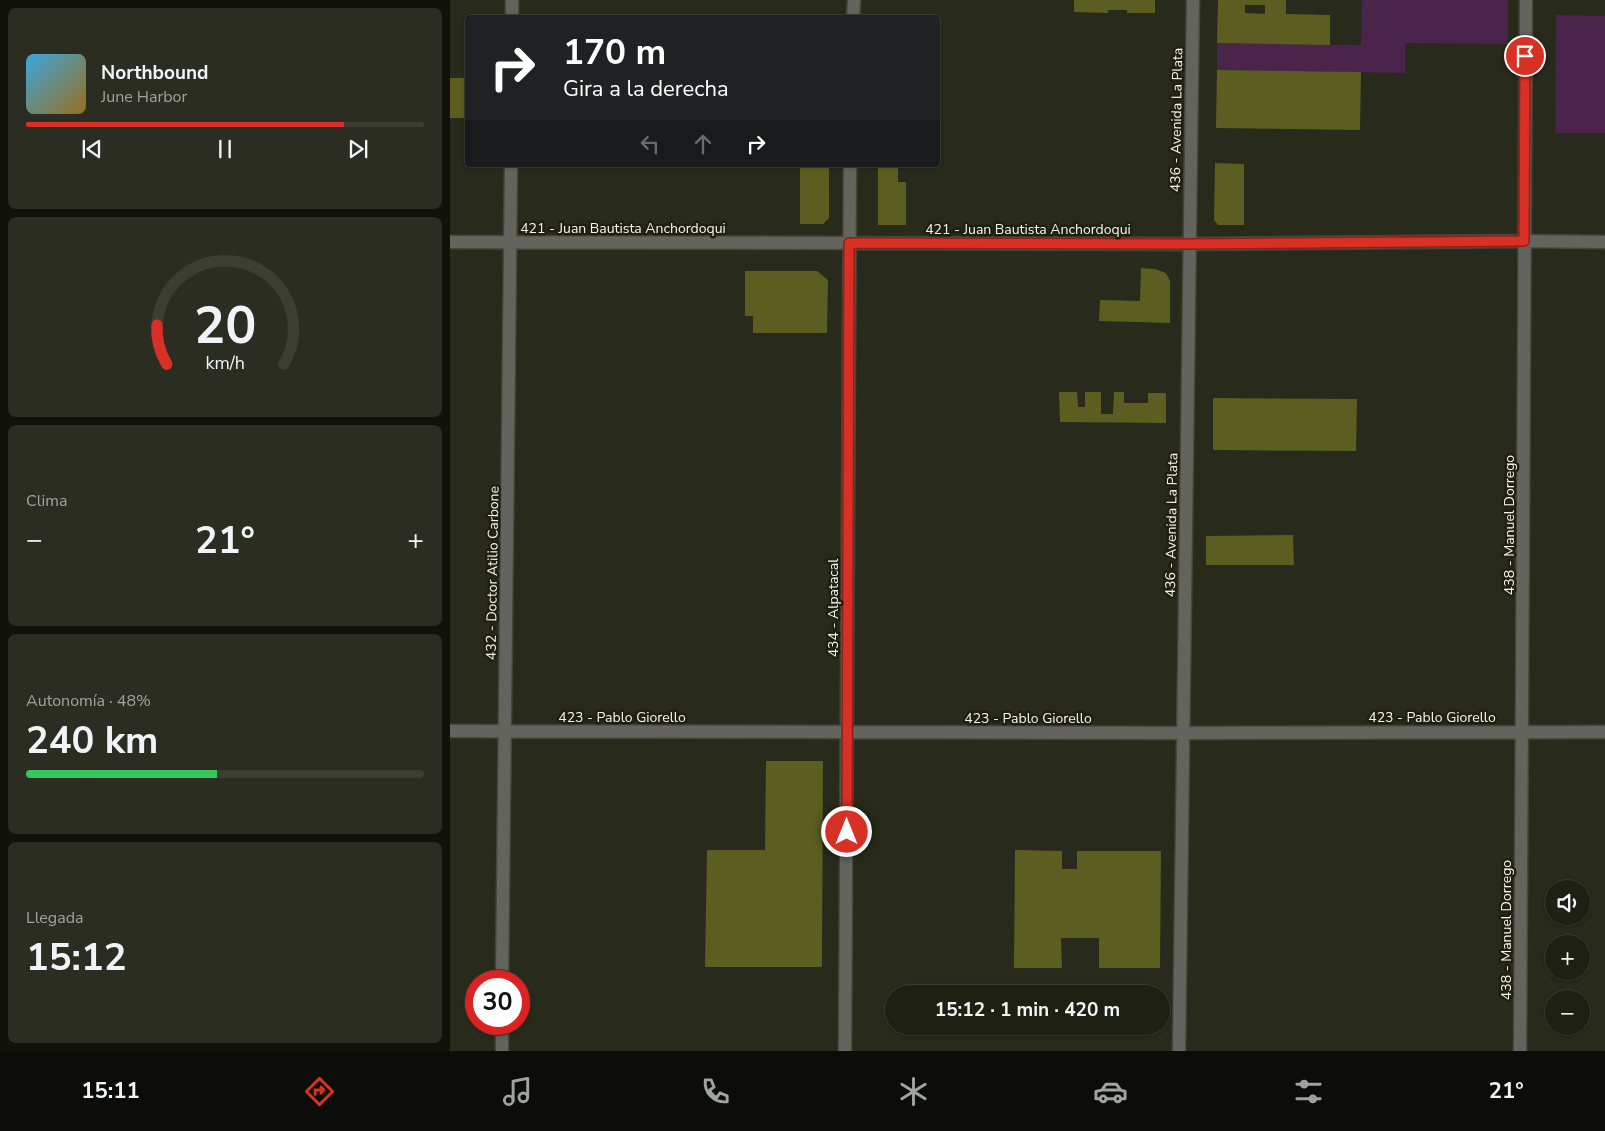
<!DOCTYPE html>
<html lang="es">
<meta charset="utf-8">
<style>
:root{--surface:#1e2014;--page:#2b2d22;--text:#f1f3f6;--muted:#a1a3a0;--line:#3c3e34;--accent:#d93025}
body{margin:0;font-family:"Nunito Sans",sans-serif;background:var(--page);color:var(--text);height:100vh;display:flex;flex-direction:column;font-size:19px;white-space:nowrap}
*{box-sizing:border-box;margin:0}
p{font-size:16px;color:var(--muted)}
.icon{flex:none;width:28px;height:28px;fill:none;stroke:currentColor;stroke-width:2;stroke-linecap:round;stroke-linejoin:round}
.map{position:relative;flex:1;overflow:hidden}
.drawer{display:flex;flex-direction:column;gap:8px;padding:8px;background:#10120b;width:450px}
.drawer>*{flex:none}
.guide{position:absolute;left:15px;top:15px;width:475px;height:152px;border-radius:5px;box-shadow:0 1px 4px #0004,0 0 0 1px var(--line);background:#202124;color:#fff;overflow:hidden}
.buttons{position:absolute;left:1095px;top:880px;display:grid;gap:10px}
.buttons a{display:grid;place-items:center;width:45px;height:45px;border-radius:50%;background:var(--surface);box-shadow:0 1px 4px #0004,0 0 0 1px var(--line);font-size:25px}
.speed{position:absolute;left:15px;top:970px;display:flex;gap:10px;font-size:25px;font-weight:700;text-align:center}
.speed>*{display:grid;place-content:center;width:65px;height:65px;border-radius:50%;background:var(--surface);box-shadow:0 1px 4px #0004,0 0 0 1px var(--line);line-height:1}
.speed .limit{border:8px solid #d22;background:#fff;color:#111}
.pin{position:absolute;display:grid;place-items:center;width:42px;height:42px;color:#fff;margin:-21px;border:2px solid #fff;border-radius:50%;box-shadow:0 1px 5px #0007}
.me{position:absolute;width:55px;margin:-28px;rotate:0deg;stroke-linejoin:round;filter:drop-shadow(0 0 4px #0008)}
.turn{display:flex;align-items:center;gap:18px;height:105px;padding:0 15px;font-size:22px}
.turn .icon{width:65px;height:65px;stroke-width:2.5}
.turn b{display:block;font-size:35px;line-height:42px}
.lanes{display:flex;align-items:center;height:48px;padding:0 15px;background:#0003;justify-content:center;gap:25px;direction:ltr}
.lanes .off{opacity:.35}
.big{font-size:38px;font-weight:700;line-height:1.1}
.drawer .widget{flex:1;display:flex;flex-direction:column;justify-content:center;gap:8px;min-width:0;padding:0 18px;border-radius:8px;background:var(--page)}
.drawer .dial{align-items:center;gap:0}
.dial svg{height:130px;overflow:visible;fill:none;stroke:var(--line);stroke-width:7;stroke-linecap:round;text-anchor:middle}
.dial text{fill:var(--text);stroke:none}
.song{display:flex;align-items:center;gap:15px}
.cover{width:60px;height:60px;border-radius:8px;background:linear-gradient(135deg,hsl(200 70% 55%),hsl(40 70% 35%))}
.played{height:5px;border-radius:2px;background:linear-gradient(90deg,var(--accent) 80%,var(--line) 80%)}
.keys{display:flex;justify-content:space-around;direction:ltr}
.heat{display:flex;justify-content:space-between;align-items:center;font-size:28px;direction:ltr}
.charge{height:8px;border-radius:4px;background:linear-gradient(90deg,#34c759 48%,var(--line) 0)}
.trip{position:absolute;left:435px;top:985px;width:285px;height:50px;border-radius:25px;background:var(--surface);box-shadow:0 1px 4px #0004,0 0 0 1px var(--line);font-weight:700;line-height:50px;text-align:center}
.menu{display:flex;height:80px;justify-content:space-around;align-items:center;background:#0c0d08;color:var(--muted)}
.menu .icon{width:35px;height:35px}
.menu .active{color:var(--accent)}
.menu b{font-size:22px;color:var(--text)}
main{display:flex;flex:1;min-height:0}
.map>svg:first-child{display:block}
</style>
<main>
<section class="drawer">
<div class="widget">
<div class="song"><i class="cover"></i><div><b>Northbound</b><p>June Harbor</p></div></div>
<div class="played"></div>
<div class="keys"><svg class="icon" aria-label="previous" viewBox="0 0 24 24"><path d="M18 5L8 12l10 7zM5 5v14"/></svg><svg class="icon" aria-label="pause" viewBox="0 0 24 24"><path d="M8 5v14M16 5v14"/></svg><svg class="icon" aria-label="next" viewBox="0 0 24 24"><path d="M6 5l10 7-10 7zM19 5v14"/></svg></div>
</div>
<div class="widget dial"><svg viewBox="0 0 100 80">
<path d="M14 69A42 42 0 1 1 86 69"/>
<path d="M14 69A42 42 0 0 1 8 45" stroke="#d93025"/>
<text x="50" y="56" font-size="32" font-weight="700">20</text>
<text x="50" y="72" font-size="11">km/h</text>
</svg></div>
<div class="widget"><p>Clima</p>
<div class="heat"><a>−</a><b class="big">21°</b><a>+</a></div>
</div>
<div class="widget"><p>Autonomía · 48%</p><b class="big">240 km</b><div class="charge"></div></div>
<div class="widget"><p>Llegada</p><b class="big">15:12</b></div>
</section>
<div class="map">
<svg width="1155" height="1051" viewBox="0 0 1155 1051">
<rect width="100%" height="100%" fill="#282a1b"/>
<path fill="#4a244b" d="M912,0h146v44l-103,-1v30l-188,-3v-27l144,2z
M1106,15l49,1v117h-50z"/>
<path fill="#5b5e20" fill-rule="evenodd" d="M624,0h81v13h-28v-3h-19v3l-34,-1z
M768,0h68v14l44,1v30l-113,-2zM795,5h20v9l-20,-1z
M767,70l144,2 -1,58 -144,-2z
M0,78h18v40h-18z
M765,163l29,1v61h-26l-4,-5z
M350,165h29v53l-6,6h-23z
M428,165h20v17h8v43h-28z
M691,268l14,1 11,4 4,8v42l-71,-2 1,-21 40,1z
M295,271h72l11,9 -1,53h-74v-17h-8z
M609,392h18l1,15h7v-15h16v22h12l1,-22h10v11h24v-10h18v30l-106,-1z
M763,398l144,1 -1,52 -143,-1z
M843,535l1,30h-88v-29z
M316,761h57l-1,206h-117l2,-117h58z
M565,850l47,1v18h15v-18h84l-1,117h-61v-30h-38l1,30h-48z"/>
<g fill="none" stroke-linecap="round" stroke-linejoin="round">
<defs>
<path id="minor" d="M62,18v-18
M403,18l1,-18
M0,242l740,2 334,-3 81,1
M0,731l733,2 422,-1
M52,981l9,-816
M52,1051v-27
M395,1051l5,-886
M729,1051l14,-1051
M1070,1051l6,-1051"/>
</defs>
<use href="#minor" stroke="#454638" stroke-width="15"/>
<use href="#minor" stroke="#63645d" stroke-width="12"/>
</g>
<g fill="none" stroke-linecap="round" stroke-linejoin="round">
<defs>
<path id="route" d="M397,832l2,-589 341,1 334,-3 1,-185"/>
</defs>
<use href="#route" stroke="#8d1f18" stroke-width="12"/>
<use href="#route" stroke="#d93025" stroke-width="9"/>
</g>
<g text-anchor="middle" stroke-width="5" stroke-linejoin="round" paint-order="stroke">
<g font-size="14" fill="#f4f5ec" stroke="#1f2012">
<text transform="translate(726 120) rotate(-89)" y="5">436 - Avenida La Plata</text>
<text x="173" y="233">421 - Juan Bautista Anchordoqui</text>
<text x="578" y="234">421 - Juan Bautista Anchordoqui</text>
<text transform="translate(721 525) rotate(-89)" y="5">436 - Avenida La Plata</text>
<text transform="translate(1059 525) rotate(-90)" y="5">438 - Manuel Dorrego</text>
<text transform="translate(42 573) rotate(-89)" y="5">432 - Doctor Atilio Carbone</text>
<text transform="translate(383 608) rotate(-90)" y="5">434 - Alpatacal</text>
<text x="172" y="722">423 - Pablo Giorello</text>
<text x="982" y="722">423 - Pablo Giorello</text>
<text x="578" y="723">423 - Pablo Giorello</text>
<text transform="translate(1056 930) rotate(-90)" y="5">438 - Manuel Dorrego</text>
</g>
</g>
</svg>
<div class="buttons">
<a><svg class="icon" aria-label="sound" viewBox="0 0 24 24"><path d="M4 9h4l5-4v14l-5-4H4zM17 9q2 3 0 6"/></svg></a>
<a>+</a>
<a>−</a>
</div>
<div class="speed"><div class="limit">30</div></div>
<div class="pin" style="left:1075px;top:56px;background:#d93025"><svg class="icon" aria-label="arrive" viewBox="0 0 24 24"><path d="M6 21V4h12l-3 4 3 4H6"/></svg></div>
<svg class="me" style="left:397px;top:832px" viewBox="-20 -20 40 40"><circle r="17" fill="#d93025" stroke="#fff" stroke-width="3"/><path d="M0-11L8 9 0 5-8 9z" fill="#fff"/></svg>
<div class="trip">15:12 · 1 min · 420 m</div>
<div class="guide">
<div class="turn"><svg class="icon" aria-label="right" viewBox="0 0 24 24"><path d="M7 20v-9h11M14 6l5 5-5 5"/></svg><div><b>170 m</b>Gira a la derecha</div></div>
<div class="lanes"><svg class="icon off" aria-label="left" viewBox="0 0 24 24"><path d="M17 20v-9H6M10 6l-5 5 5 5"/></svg><svg class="icon off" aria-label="ahead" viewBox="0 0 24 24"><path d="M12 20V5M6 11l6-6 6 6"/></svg><svg class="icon" aria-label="right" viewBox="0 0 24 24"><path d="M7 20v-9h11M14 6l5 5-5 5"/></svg></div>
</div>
</div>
</main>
<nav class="menu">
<b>15:11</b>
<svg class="icon active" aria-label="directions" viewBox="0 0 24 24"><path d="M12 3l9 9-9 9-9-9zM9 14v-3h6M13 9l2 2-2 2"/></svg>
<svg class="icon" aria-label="music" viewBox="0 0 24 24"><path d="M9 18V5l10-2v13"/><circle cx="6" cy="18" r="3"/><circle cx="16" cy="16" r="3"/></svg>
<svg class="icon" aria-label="phone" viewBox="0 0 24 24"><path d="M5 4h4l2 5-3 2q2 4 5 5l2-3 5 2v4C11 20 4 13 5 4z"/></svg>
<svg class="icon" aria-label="climate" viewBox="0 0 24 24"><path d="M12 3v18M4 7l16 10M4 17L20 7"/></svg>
<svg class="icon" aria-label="car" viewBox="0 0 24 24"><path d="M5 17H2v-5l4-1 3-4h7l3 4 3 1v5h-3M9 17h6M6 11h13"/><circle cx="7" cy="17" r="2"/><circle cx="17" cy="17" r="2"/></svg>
<svg class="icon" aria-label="filters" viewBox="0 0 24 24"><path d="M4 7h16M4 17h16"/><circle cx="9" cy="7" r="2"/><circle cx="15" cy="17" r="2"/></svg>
<b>21°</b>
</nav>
